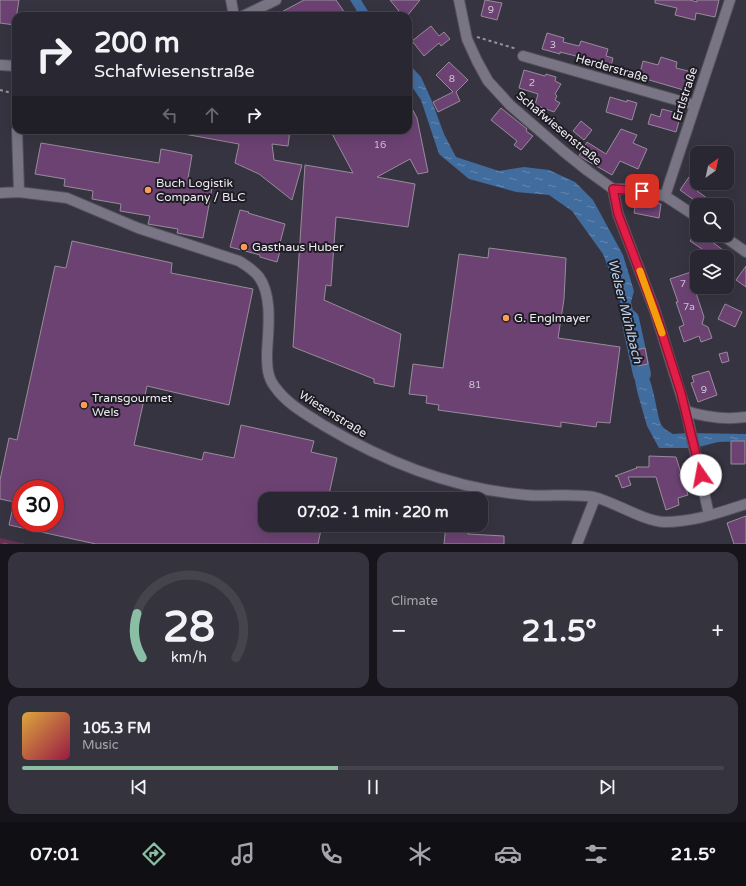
<!DOCTYPE html>
<meta charset="utf-8">
<style>
:root{--surface:#292731;--page:#35333d;--text:#f1f3f6;--muted:#a5a5ab;--line:#45444d;--accent:#8abfa5}
body{margin:0;font-family:"Varela Round",sans-serif;background:var(--page);color:var(--text);height:100vh;display:flex;flex-direction:column;font-size:15px;white-space:nowrap}
*{box-sizing:border-box;margin:0}
p{font-size:13px;color:var(--muted)}
.icon{flex:none;width:22px;height:22px;fill:none;stroke:currentColor;stroke-width:2;stroke-linecap:round;stroke-linejoin:round}
.map{position:relative;height:544px;overflow:hidden}
.details{display:flex;flex-direction:column;gap:8px;padding:8px;background:#17151b;flex:1}
.details>*{flex:none}
.top-card{position:absolute;left:12px;top:12px;width:400px;height:122px;border-radius:12px;box-shadow:0 4px 16px #0002,0 0 0 1px var(--line);background:#292731;color:var(--text);overflow:hidden}
.needle{width:26px;rotate:33deg}
.buttons{position:absolute;left:690px;top:146px;display:grid;gap:8px}
.buttons a{display:grid;place-items:center;width:44px;height:44px;border-radius:8px;background:var(--surface);box-shadow:0 4px 16px #0002,0 0 0 1px var(--line);font-size:20px}
.speed{position:absolute;left:12px;top:480px;display:flex;gap:8px;font-size:20px;font-weight:700;text-align:center}
.speed>*{display:grid;place-content:center;width:52px;height:52px;border-radius:50%;background:var(--surface);box-shadow:0 4px 16px #0002,0 0 0 1px var(--line);line-height:1}
.speed .limit{border:6px solid #d22;background:#fff;color:#111}
.pin{position:absolute;display:grid;place-items:center;width:34px;height:34px;color:#fff;margin:-17px;border-radius:8px;box-shadow:0 2px 6px #0006}
.me{position:absolute;width:44px;margin:-22px;rotate:348deg;stroke-linejoin:round;filter:drop-shadow(0 0 3px #0008)}
.turn{display:flex;align-items:center;gap:14px;height:84px;padding:0 16px;font-size:18px}
.turn .icon{width:52px;height:52px;stroke-width:2.5}
.turn b{display:block;font-size:28px;line-height:34px}
.lanes{display:flex;align-items:center;height:38px;padding:0 16px;background:#0003;justify-content:center;gap:20px;direction:ltr}
.lanes .off{opacity:.35}
.big{font-size:30px;font-weight:700;line-height:1.1}
.details .tile{flex:1;display:flex;flex-direction:column;justify-content:center;gap:6px;min-width:0;padding:0 14px;border-radius:12px;background:var(--page)}
.details .dial{align-items:center;gap:0}
.dial svg{height:104px;overflow:visible;fill:none;stroke:var(--line);stroke-width:7;stroke-linecap:round;text-anchor:middle}
.dial text{fill:var(--text);stroke:none}
.song{display:flex;align-items:center;gap:12px}
.cover{width:48px;height:48px;border-radius:6px;background:linear-gradient(135deg,hsl(40 70% 55%),hsl(340 70% 35%))}
.played{height:4px;border-radius:2px;background:linear-gradient(90deg,var(--accent) 45%,var(--line) 45%)}
.keys{display:flex;justify-content:space-around;direction:ltr}
.heat{display:flex;justify-content:space-between;align-items:center;font-size:22px;direction:ltr}
.details .tiles{flex:1;display:grid;gap:8px;grid-template-columns:1fr 1fr}
.tile:last-child{grid-column:span 2}
.trip{position:absolute;left:258px;top:492px;width:230px;height:40px;border-radius:12px;background:var(--surface);box-shadow:0 4px 16px #0002,0 0 0 1px var(--line);font-weight:700;line-height:40px;text-align:center}
.menu{display:flex;height:64px;justify-content:space-around;align-items:center;background:#101014;color:var(--muted)}
.menu .icon{width:28px;height:28px}
.menu .active{color:var(--accent)}
.menu b{font-size:18px;color:var(--text)}
.map>svg:first-child{display:block}
</style>
<div class="map">
<svg width="746" height="544" viewBox="0 0 746 544">
<defs>
<pattern id="forest-crowns" width="20" height="18" patternUnits="userSpaceOnUse"><rect width="20" height="18" fill="#683053"/><path d="M2 6a3 3 0 1 1 6 0M12 15a3 3 0 1 1 6 0" fill="none" stroke="#7e4e6c"/></pattern>
<pattern id="water-ripples" width="26" height="14" patternUnits="userSpaceOnUse"><rect width="26" height="14" fill="#416c9e"/><path d="M2 4q2-2 4 0t4 0M15 11q2-2 4 0t4 0" fill="none" stroke="#6688b1"/></pattern>
</defs>
<rect width="100%" height="100%" fill="#373441"/>
<path fill="url(#forest-crowns)" d="M0,538l25,6h-25z"/>
<path fill="url(#water-ripples)" d="M350,0h11l10,16h-11z
M408,63l13,14 10,22 13,35 12,23 43,14 25,-4 25,3 26,12 18,18 30,55 11,36 -3,11 9,40 -5,1 5,23c14,8 15,44 21,58 2,5 9,8 12,10l15,-1 58,1v7l-28,1 -23,6h-36l-12,-22 -10,-35 -18,-95 -16,-42 -31,-43 -23,-16 -33,-3 -47,-13 -30,-25 -18,-54 -13,-19z"/>
<g fill="none" stroke-linecap="round" stroke-linejoin="round">
<path stroke="#416c9e" stroke-width="18" d="M630,319l12,55"/>
</g>
<path fill="#6c4273" stroke="#988c9a" fill-rule="evenodd" d="M0,0h19l-4,25 -15,-2z
M304,0h32l11,16h-73z
M390,0h30l-13,16h-4z
M485,0l17,3 -5,17 -16,-4z
M655,0h35l7,2v-2h22l-4,17 -19,-4 -1,7 -20,-5 2,-7 -22,-5z
M431,26l8,10 5,-4 6,7 -9,7 -2,-3 -15,13 -12,-15z
M547,33l17,5 -1,4 16,4 2,-5 27,8 -2,7 7,2 -2,8 -14,-4 -1,2 -20,-5v-3l-16,-4v2l-18,-5z
M661,57l16,5 -1,6 16,4 -5,19 -48,-14 4,-16 15,4z
M449,62l19,18 -12,12 4,9 -22,11 -5,-10 20,-10 -17,-17z
M524,70l21,6 1,-2 10,3 -1,4 6,3 -6,10 2,2 -2,4 5,3 -6,9 -19,-7 3,-11 -19,-6z
M610,97l17,5v-2l10,3 -5,17 -26,-8z
M408,101l9,17 11,54 -10,2 -8,-15 -33,18 38,7 -7,43 -72,-10 -5,69 -5,-1 -2,15 77,34 -7,53 -20,-4v-4l-81,-32 12,-182 48,8 -23,-43h78z
M501,108l26,21 -1,2 7,5 -12,14 -7,-5 3,-4 -26,-21z
M662,109l19,5 -5,18 -28,-8 3,-10 9,3z
M581,121l11,9 -8,10 -11,-9z
M621,129l16,6 -4,8 14,6 -9,20 -18,-8 -8,14 -33,-19 8,-14 19,12z
M184,130h106l-2,16 -16,-2 2,16 28,5 -10,35 -33,-26 -24,-11 4,-19 -55,-10z
M41,143l118,20 2,-14 31,6 -5,29 25,4 -9,50 -26,-5 1,-4 -30,-5 2,-8 -30,-5 1,-7 -29,-5 1,-8 -29,-5 1,-7 -30,-5z
M697,171v12h6l-6,8 20,14h-16l-21,-15 9,-13 3,2z
M636,201l25,3 -2,14 -25,-5z
M240,210l9,2 -1,1 37,11 -7,26 2,1 -3,11 -17,-5v-2l-30,-8z
M694,235h9l20,15 -1,1 8,6h-22l-8,-6 2,-2 -12,-8z
M72,241l100,22 -1,10 82,16 -24,116 -82,-19 -13,59 68,15 2,-8 30,6 7,-33 73,16 -3,11 26,6 -9,41h-63v26h57l-4,19h-222l-87,-19 5,-23 -14,-3v-19l9,-42 8,2 38,-174 11,2zM21,489h34v34h-34z
M489,248l77,10 -2,41 -6,39 62,9 -10,76 -13,-1 -1,5 -35,-5v5l-123,-17 1,-5 -13,-2 1,-7 -18,-2 4,-30 30,4 16,-114 29,4z
M746,266v21l-10,-7z
M691,272l7,20 -2,1 8,24 -2,7 6,3 4,11 -11,4 -2,-6 -15,6 -5,-15 5,-2 -8,-23h2l-8,-23z
M725,304l17,8 -7,15 -17,-8z
M645,348l3,16 -10,2 -2,-16z
M727,352l2,9 -7,2 -3,-9z
M709,371l8,24 -19,7 -7,-19 3,-1 -2,-6z
M731,441h14v23h-14z
M649,456l27,1 12,38 -10,3 1,7 -13,5 -10,-33h-28l3,8 -9,3 -4,-11 -3,-1 22,-8 -1,-1h13z
M746,516v28h-12l-7,-21z
M446,525h22v9l36,2v8h-60z"/>
<g fill="none" stroke-linecap="round" stroke-linejoin="round">
<defs>
<path id="minor" d="M231,0l3,16
M459,0l8,39 10,22 11,20 22,24 53,46 25,20 25,18h16l36,7 32,21
M243,16l33,-16
M523,56l171,49
M0,65l16,1
M17,130l2,62 48,6 71,30 101,33c8,5 15,9 20,16 14,19 9,54 8,76 0,13 0,24 8,34 12,17 31,27 48,38 62,37 131,64 203,70 23,2 45,-2 68,2 21,5 49,24 70,25 30,0 54,-9 82,-18
M613,189l5,25 37,97 31,100c19,6 40,9 60,6
M0,193l19,-1
M665,196l65,-196
M722,235l24,17
M686,411l23,104
M577,544l18,-46"/>
</defs>
<use href="#minor" stroke="#55515c" stroke-width="12"/>
<path stroke="#97949f" stroke-width="2" stroke-dasharray="3 3" stroke-linecap="butt" d="M477,37l40,12
M0,90l16,4"/>
<use href="#minor" stroke="#797584" stroke-width="10"/>
</g>
<g fill="none" stroke-linecap="round" stroke-linejoin="round">
<defs>
<path id="route" d="M642,191l-29,-2 5,25 37,97 26,82 20,82"/>
</defs>
<use href="#route" stroke="#92132f" stroke-width="10"/>
<use href="#route" stroke="#e11d48" stroke-width="7"/>
<path stroke="#f59e0b" stroke-width="7" d="M640,271l22,62"/>
</g>
<g fill="#fe9b59" stroke="#1e1c22" stroke-width="1.5">
<circle cx="148" cy="190" r="4"/>
<circle cx="244" cy="247" r="4"/>
<circle cx="506" cy="318" r="4"/>
<circle cx="84" cy="405" r="4"/>
</g>
<g text-anchor="middle" stroke-width="4" stroke-linejoin="round" paint-order="stroke">
<g font-size="10" fill="#cec1d4">
<text x="491" y="13">9</text>
<text x="553" y="48">3</text>
<text x="452" y="82">8</text>
<text x="532" y="86">2</text>
<text x="380" y="148">16</text>
<text x="683" y="287">7</text>
<text x="689" y="310">7a</text>
<text x="475" y="388">81</text>
<text x="704" y="393">9</text>
</g>
<g font-size="12" fill="#eeebf4" stroke="#1e1c22">
<text transform="translate(612 68) rotate(16)" y="4">Herderstraße</text>
<text transform="translate(685 94) rotate(-72)" y="4">Ertlstraße</text>
<text transform="translate(559 128) rotate(40)" y="4">Schafwiesenstraße</text>
<text transform="translate(333 414) rotate(32)" y="4">Wiesenstraße</text>
</g>
<g font-size="12" fill="#eeebf4" stroke="#1e1c22" text-anchor="start">
<text x="156" y="187">Buch Logistik<tspan x="156" dy="14">Company / BLC</tspan></text>
<text x="252" y="251">Gasthaus Huber</text>
<text x="514" y="322">G. Englmayer</text>
<text x="92" y="402">Transgourmet<tspan x="92" dy="14">Wels</tspan></text>
</g>
<g font-size="13" font-style="italic" fill="#bbd3f1" stroke="#1e1c22">
<text transform="translate(626 311) rotate(76)" y="5">Welser Mühlbach</text>
</g>
</g>
</svg>
<div class="buttons">
<a><svg class="needle" viewBox="-14 -14 28 28"><path d="M0-13l5 13h-10z" fill="#e53935"/><path d="M0 13l5-13h-10z" fill="#a5a5ab"/></svg></a>
<a><svg class="icon" aria-label="search" viewBox="0 0 24 24"><circle cx="10" cy="10" r="6"/><path d="M15 15l6 6"/></svg></a>
<a><svg class="icon" aria-label="layers" viewBox="0 0 24 24"><path d="M12 4l9 5-9 5-9-5zM3 14l9 5 9-5"/></svg></a>
</div>
<div class="speed"><div class="limit">30</div></div>
<div class="pin" style="left:642px;top:191px;background:#d93025"><svg class="icon" aria-label="arrive" viewBox="0 0 24 24"><path d="M6 21V4h12l-3 4 3 4H6"/></svg></div>
<svg class="me" style="left:701px;top:475px" viewBox="-20 -20 40 40"><circle r="19" fill="#fff"/><path d="M0-13L10 11 0 6-10 11z" fill="#e11d48"/></svg>
<div class="trip">07:02 · 1 min · 220 m</div>
<div class="top-card">
<div class="turn"><svg class="icon" aria-label="right" viewBox="0 0 24 24"><path d="M7 20v-9h11M14 6l5 5-5 5"/></svg><div><b>200 m</b>Schafwiesenstraße</div></div>
<div class="lanes"><svg class="icon off" aria-label="left" viewBox="0 0 24 24"><path d="M17 20v-9H6M10 6l-5 5 5 5"/></svg><svg class="icon off" aria-label="ahead" viewBox="0 0 24 24"><path d="M12 20V5M6 11l6-6 6 6"/></svg><svg class="icon" aria-label="right" viewBox="0 0 24 24"><path d="M7 20v-9h11M14 6l5 5-5 5"/></svg></div>
</div>
</div>
<section class="details">
<div class="tiles">
<div class="tile dial"><svg viewBox="0 0 100 80">
<path d="M14 69A42 42 0 1 1 86 69"/>
<path d="M14 69A42 42 0 0 1 10 35" stroke="#8abfa5"/>
<text x="50" y="56" font-size="32" font-weight="700">28</text>
<text x="50" y="72" font-size="11">km/h</text>
</svg></div>
<div class="tile"><p>Climate</p>
<div class="heat"><a>−</a><b class="big">21.5°</b><a>+</a></div>
</div>
<div class="tile">
<div class="song"><i class="cover"></i><div><b>105.3 FM</b><p>Music</p></div></div>
<div class="played"></div>
<div class="keys"><svg class="icon" aria-label="previous" viewBox="0 0 24 24"><path d="M18 5L8 12l10 7zM5 5v14"/></svg><svg class="icon" aria-label="pause" viewBox="0 0 24 24"><path d="M8 5v14M16 5v14"/></svg><svg class="icon" aria-label="next" viewBox="0 0 24 24"><path d="M6 5l10 7-10 7zM19 5v14"/></svg></div>
</div>
</div>
</section>
<nav class="menu">
<b>07:01</b>
<svg class="icon active" aria-label="directions" viewBox="0 0 24 24"><path d="M12 3l9 9-9 9-9-9zM9 14v-3h6M13 9l2 2-2 2"/></svg>
<svg class="icon" aria-label="music" viewBox="0 0 24 24"><path d="M9 18V5l10-2v13"/><circle cx="6" cy="18" r="3"/><circle cx="16" cy="16" r="3"/></svg>
<svg class="icon" aria-label="phone" viewBox="0 0 24 24"><path d="M5 4h4l2 5-3 2q2 4 5 5l2-3 5 2v4C11 20 4 13 5 4z"/></svg>
<svg class="icon" aria-label="climate" viewBox="0 0 24 24"><path d="M12 3v18M4 7l16 10M4 17L20 7"/></svg>
<svg class="icon" aria-label="car" viewBox="0 0 24 24"><path d="M5 17H2v-5l4-1 3-4h7l3 4 3 1v5h-3M9 17h6M6 11h13"/><circle cx="7" cy="17" r="2"/><circle cx="17" cy="17" r="2"/></svg>
<svg class="icon" aria-label="filters" viewBox="0 0 24 24"><path d="M4 7h16M4 17h16"/><circle cx="9" cy="7" r="2"/><circle cx="15" cy="17" r="2"/></svg>
<b>21.5°</b>
</nav>
